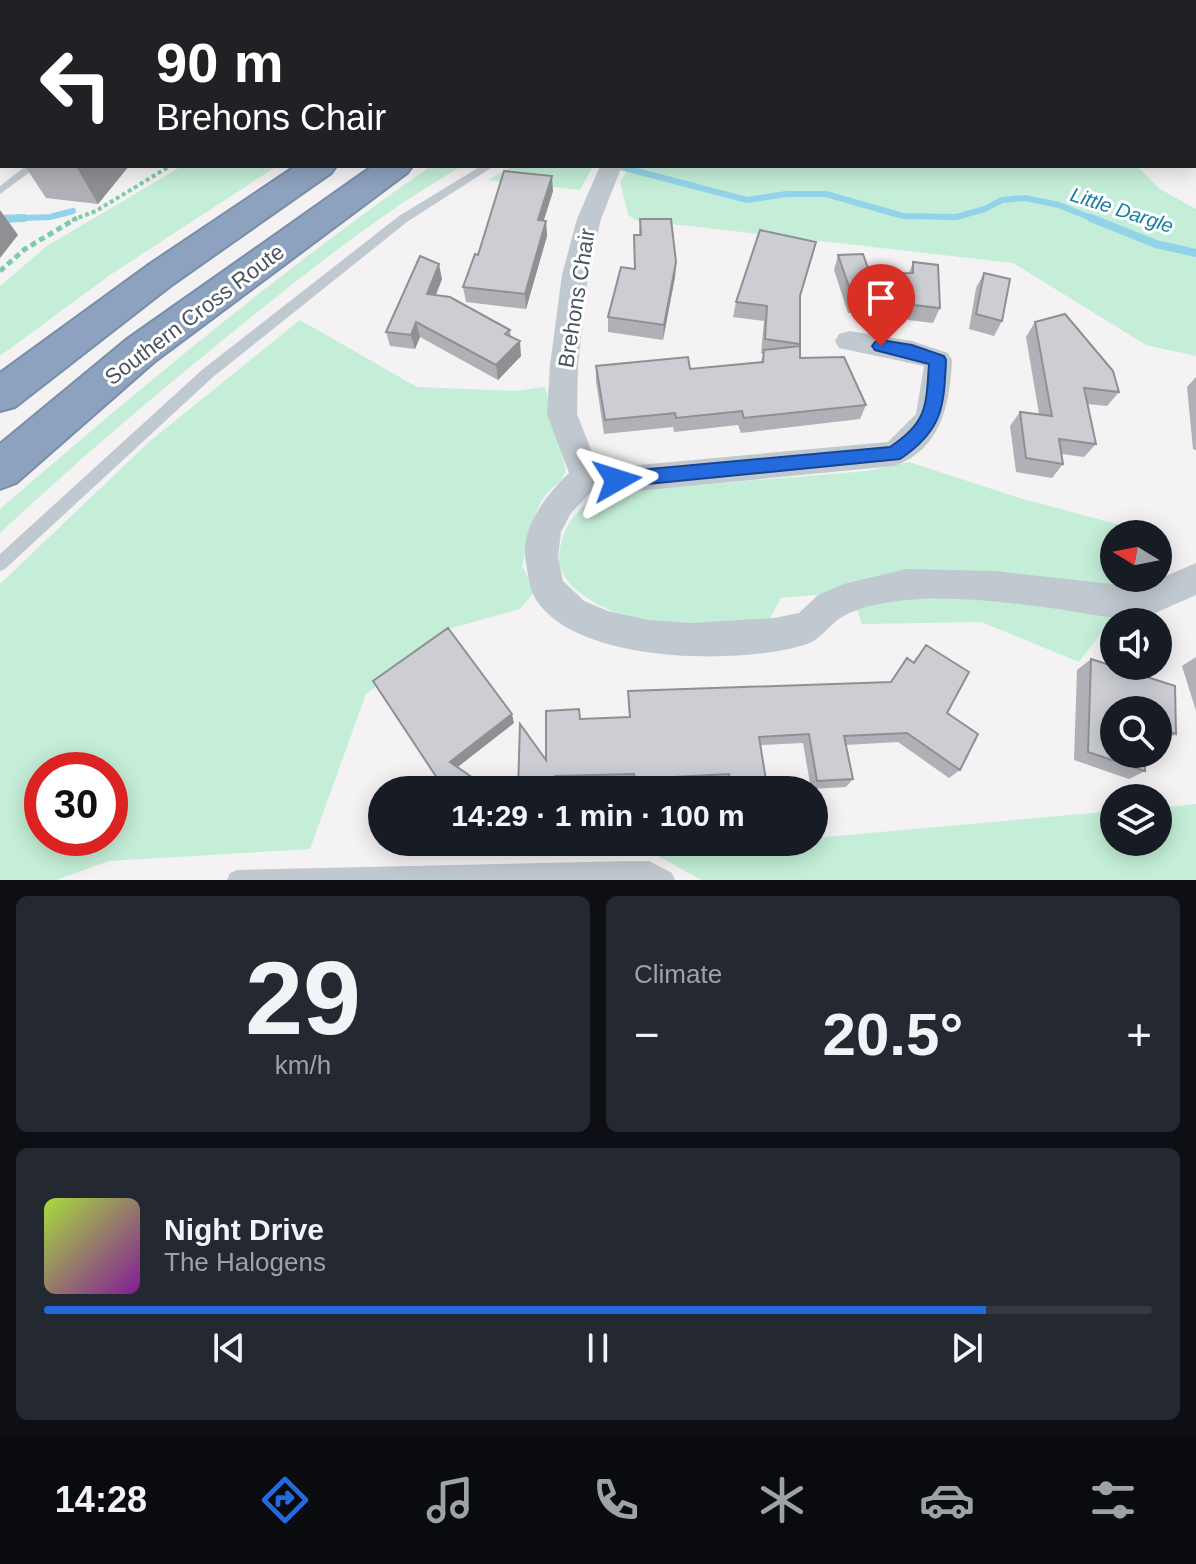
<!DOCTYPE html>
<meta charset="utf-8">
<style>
:root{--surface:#171b24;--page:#242831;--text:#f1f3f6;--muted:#9ea1a6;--line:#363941;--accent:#236ade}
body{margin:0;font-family:Helvetica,sans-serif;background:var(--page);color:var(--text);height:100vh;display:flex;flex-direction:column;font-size:30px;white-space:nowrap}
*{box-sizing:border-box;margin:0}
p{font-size:26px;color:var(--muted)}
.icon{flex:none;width:44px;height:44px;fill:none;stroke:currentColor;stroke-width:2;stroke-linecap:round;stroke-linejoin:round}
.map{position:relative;height:880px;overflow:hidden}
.drawer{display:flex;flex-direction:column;gap:16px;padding:16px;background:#0d0f14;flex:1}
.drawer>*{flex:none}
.hud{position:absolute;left:0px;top:0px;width:1196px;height:168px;box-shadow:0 4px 20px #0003;background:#202124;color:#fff;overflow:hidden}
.needle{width:52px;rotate:280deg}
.controls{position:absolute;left:1100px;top:520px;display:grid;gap:16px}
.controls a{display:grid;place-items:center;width:72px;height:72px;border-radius:50%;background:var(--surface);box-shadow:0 4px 20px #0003;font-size:40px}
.speed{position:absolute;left:24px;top:752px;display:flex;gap:16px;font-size:40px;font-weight:700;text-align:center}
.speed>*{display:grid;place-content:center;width:104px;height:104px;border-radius:50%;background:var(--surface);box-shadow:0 4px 20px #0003;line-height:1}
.speed .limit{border:12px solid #d22;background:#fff;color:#111}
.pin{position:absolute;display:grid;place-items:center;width:68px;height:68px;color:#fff;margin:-82px -34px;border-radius:50% 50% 50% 0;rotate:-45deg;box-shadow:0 0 8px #0007}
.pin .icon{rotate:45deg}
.me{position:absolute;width:88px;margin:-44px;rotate:84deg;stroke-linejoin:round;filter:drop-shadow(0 0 6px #0008)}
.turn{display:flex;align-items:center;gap:28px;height:168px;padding:0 24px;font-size:36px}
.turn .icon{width:104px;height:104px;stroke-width:2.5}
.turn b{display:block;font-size:56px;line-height:68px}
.big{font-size:60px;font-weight:700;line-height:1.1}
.drawer .card{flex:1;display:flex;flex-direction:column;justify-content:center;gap:12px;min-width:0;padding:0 28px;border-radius:12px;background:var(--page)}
.drawer .dial{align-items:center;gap:0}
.dial b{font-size:104px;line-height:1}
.song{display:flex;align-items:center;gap:24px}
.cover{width:96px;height:96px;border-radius:12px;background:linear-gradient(135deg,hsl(80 70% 55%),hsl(290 70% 35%))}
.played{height:8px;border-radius:4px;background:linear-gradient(90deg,var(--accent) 85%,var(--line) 85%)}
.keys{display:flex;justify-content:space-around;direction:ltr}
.heat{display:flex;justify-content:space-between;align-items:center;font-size:44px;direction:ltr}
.drawer .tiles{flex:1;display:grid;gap:16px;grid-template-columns:1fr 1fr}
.card:last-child{grid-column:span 2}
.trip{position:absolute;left:368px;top:776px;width:460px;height:80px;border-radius:40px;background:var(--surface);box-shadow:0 4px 20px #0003;font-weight:700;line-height:80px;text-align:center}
.dock{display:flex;height:128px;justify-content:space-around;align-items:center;background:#090b0e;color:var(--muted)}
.dock .icon{width:56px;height:56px}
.dock .selected{color:var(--accent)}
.dock b{font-size:36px;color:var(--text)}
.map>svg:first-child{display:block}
</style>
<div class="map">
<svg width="1196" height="880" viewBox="0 0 1196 880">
<rect width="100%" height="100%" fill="#f4f2f2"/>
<path fill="#c4eed7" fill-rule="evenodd" d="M182,166h95l-167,109 -110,81v-70l47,-40z
M431,166h31c-78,45 -147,100 -217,156 -84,68 -166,137 -245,211v-24c139,-120 280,-238 431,-343z
M513,166h80l-13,24 -92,-10z
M630,166h507l23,23 36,20v147l-50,-11 -133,-82 -377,-43 -8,-5 -8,-33z
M300,320l117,67 97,4 31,-4 21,84c-5,13 -14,15 -21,25 -14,19 -18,48 -23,70l13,25 -15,18 -72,20 -82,65 -56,155 -201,12 -53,19h-56v-296l150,-143zM42,770h68v68h-68z
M909,462l114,37 131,35h-40v44h29l-64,84 -98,-40 -119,2 -11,-32 -70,6 -13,24c-67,2 -142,12 -195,-35 -8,-8 -16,-21 -14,-32 5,-34 17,-44 44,-62l264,-22z
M1196,804v76h-495l-50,-28 115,-10h48v-4l300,-27v31h44v-34z"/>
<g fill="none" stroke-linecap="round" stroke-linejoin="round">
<path stroke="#93d3e9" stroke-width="6" d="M617,166l130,34 39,-6h40l77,22 53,1 29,-8 17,-9 23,-2 34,7 37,15
M0,219l50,-2 23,-6"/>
<path stroke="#93d3e9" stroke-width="8" d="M1091,218l65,26 40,9
M0,219l24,-1"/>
<defs>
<path id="highway" d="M560,0h29l-31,2z
M622,0h29l-31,2z
M296,166h40l-5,7 -158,111 -158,123 -15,4v-38l147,-107z
M373,166h39l-5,7 -253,189 -138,121 -16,6v-45l126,-104z"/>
</defs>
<use href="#highway" stroke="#788daa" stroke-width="4"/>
<path stroke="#7dcba9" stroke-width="4" stroke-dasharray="4 3" stroke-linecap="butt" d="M72,220l24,-9 74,-45"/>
<path stroke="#7dcba9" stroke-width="5" stroke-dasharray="6 4" stroke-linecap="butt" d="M0,271l25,-22 52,-31"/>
<path fill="#c1c9d0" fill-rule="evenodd" d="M26,166h12l-38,28v-8z
M481,166h13l-87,56 -194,155 -208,192 -5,2v-17l203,-185 196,-153z
M629,861h20l23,12 3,7h-448l3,-7 7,-3z"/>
<path fill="#c1c9d0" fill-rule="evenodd" d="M0,20h2v12h-2z
M600,166h22l-21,53 -13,56 -10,90 -1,49 20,51 20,2 271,-25 28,-28 8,-48 -85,-18 -4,-7 4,-7 10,-3 63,10 36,12 4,7c-2,44 -11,90 -58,106l-277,27 -25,-2 -21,22 -10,19 -3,25 5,24 21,20 24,10 40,9 44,3 82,-5 25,-5 19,-18 26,-11 62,-15 88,2 136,15 24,-5 42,-18v32l-41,18 -25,5c-24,0 -48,-5 -72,-9 -45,-6 -93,-12 -139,-10 -25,2 -55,5 -77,18 -15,9 -20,23 -38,28 -65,20 -230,19 -269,-47 -6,-11 -7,-24 -9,-35 -7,-34 20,-68 43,-90l-22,-59 3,-49 12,-90 15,-56z"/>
<path fill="#c1c9d4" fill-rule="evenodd" d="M0,8h2v16h-2z"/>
<use href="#highway" fill="#8da2be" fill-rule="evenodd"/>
</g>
<path fill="#afb1b6" d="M25,166h104l-31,38 -52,-6z
M553,191l-9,29 2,1 1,15 -21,73 -60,-7 -3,-15 15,-32z
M640,219l36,43 -1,15 -12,63 -55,-8v-15l26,-49v-33h5z
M838,255l32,19 39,-1 4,-11 27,46 -7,15 -25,-3v-10l-60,3 -14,-43z
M984,273l18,48 -8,15 -25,-7 7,-41z
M442,279l-6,16 74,35 1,7 10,19 -23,24 -78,-43 -5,12 -25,-3 -4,-14z
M800,298v60l66,47 -6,14 -119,14 -3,-8 -64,7 -1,-5 -69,7 -8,-53v-15l94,3 71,-7 2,-8 -2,-1 3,-32 -31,-4 3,-15z
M1035,322l84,70 -12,14 -20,-2 9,40 -12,13 -22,-3 1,10 -11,14 -36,-6 -6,-46 10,-14 19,2 -13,-77z
M1196,377v73l-3,-1 -6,-62z
M926,645l21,68 13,57 -11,8 -51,-36 -52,3 7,34 -7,8 -35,2 -8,-46 -43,2 6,35 -5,8 -35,1 -1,-7 -91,5 -1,-5 -76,2 -11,-24 34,-41 49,-2 -1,-26 262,-9 17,-24 6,4z
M1196,657v54l-14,-45z
M1091,659l84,27 1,48 -16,9 -2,-1v-32h-44v44h30l1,17 -16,8 -55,-19 3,-90z"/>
<path fill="#8f9094" d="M108,0h23l-3,2h-22z
M2,103v63l-2,2v-63z
M76,166h53l-31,38z
M552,176l1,15 -14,44 -1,-15z
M0,210l18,25 -18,23z
M546,221l1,15 -21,73 -1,-15z
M676,262l-1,15 -12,63 1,-15z
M439,264l3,15 -12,30 -3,-15z
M416,322l4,15 -5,12 -4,-14z
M520,341l1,15 -23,24 -2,-15z
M512,714l2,9 -60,47 -4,-8z
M473,778l3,7 -3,5h-9z"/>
<path fill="#ccced4" stroke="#8f9094" stroke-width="2" d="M44,0h64l-2,2h-64z
M304,0h90v2h-91z
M0,61h2v42l-2,2z
M504,171l48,5 -14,44 8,1 -21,73 -62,-7 12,-33 3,1z
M640,219h31l5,43 -12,63 -56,-8 13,-50 14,2 -1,-34h7z
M760,230l56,12 -16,54v48l-35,-5 2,-33 -31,-4z
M863,254l7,20 43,-1v-11l25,3 2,43 -26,-3v-10l-61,3 -15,-43z
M420,256l19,8 -12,30 23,3 60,33 -5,4 15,7 -24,24 -80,-43 -5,13 -25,-3z
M984,273l26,6 -8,42 -26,-7z
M1065,314l48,57 6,21 -35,-4 12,56 -37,-5 4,25 -37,-6 -6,-46 32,4 -17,-94z
M800,346v12l44,-1 22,48 -122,13 -2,-7 -66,7 -1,-5 -70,7 -9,-54 92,-9 2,12 73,-7 1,-12z
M448,628l64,86 -62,48 23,16 -9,12h-19l-72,-109z
M926,645l43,27 -22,41 31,21 -18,36 -53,-37 -63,3 9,43 -36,2 -8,-47 -50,3 7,43 -36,2 -1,-8 -94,5 -1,-5 -79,2v14h-37l2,-66 26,36v-49l33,-2 1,10 50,-2 -2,-26 263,-9 16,-24 7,5z
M1091,659l84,27 1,48 -18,-6v-18h-44v44h30l1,17 -57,-19z"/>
<path fill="#236ade" stroke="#174590" stroke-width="2" d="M881,340l31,5 32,11 2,4c-2,48 -4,71 -46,99l-283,28 -6,-2 -3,-5 3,-6 6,-2 273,-25c38,-25 36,-41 39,-83l-54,-14 -3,-4 3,-4z"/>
<g text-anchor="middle" stroke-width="6" stroke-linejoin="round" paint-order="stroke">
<g font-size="20" font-style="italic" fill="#137ca2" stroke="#fff">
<text transform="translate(1122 210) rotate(18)" y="7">Little Dargle</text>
</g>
<g font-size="22" fill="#4a545f" stroke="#fff">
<text transform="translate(576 298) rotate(-81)" y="8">Brehons Chair</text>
<text transform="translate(194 314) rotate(-37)" y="8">Southern Cross Route</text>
</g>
</g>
</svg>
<div class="controls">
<a><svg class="needle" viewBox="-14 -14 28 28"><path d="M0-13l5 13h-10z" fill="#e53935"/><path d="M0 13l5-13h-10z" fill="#9ea1a6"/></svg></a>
<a><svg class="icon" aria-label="sound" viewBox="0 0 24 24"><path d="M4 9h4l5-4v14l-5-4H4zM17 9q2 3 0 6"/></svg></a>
<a><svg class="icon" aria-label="search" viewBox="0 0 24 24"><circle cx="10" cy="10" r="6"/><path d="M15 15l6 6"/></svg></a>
<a><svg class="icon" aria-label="layers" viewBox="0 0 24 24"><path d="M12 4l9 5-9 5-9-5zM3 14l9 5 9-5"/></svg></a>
</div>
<div class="speed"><div class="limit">30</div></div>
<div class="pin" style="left:881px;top:346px;background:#d93025"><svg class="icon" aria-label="arrive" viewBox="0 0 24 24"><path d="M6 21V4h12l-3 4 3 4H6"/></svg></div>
<svg class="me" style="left:617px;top:480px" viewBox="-20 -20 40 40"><path d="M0-17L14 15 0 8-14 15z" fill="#236ade" stroke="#fff" stroke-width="4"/></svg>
<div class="trip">14:29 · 1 min · 100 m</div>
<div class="hud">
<div class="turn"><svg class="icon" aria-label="left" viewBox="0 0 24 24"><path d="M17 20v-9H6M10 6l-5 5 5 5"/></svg><div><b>90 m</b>Brehons Chair</div></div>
</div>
</div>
<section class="drawer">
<div class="tiles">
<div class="card dial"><b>29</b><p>km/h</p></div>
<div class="card"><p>Climate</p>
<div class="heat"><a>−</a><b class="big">20.5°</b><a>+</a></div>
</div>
<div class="card">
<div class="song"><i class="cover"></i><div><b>Night Drive</b><p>The Halogens</p></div></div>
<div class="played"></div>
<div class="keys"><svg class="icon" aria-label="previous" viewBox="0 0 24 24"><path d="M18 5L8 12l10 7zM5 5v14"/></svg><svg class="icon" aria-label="pause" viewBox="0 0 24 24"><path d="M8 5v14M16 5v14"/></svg><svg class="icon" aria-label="next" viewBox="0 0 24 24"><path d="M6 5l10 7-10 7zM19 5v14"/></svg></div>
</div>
</div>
</section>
<nav class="dock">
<b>14:28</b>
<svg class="icon selected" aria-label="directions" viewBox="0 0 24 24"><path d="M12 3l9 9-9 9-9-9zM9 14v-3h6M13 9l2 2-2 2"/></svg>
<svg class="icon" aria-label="music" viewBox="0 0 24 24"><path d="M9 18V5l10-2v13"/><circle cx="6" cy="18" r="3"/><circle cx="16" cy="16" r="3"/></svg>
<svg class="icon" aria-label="phone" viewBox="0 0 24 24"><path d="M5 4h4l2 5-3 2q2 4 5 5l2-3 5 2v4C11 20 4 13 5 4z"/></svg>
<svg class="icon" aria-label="climate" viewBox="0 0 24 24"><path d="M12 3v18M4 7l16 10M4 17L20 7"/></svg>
<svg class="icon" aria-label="car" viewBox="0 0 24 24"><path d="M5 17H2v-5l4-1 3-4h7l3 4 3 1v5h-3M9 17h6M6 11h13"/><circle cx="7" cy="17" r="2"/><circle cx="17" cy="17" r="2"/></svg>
<svg class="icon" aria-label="filters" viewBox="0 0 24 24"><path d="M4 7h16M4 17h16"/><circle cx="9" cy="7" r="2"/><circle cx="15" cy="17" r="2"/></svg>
</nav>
